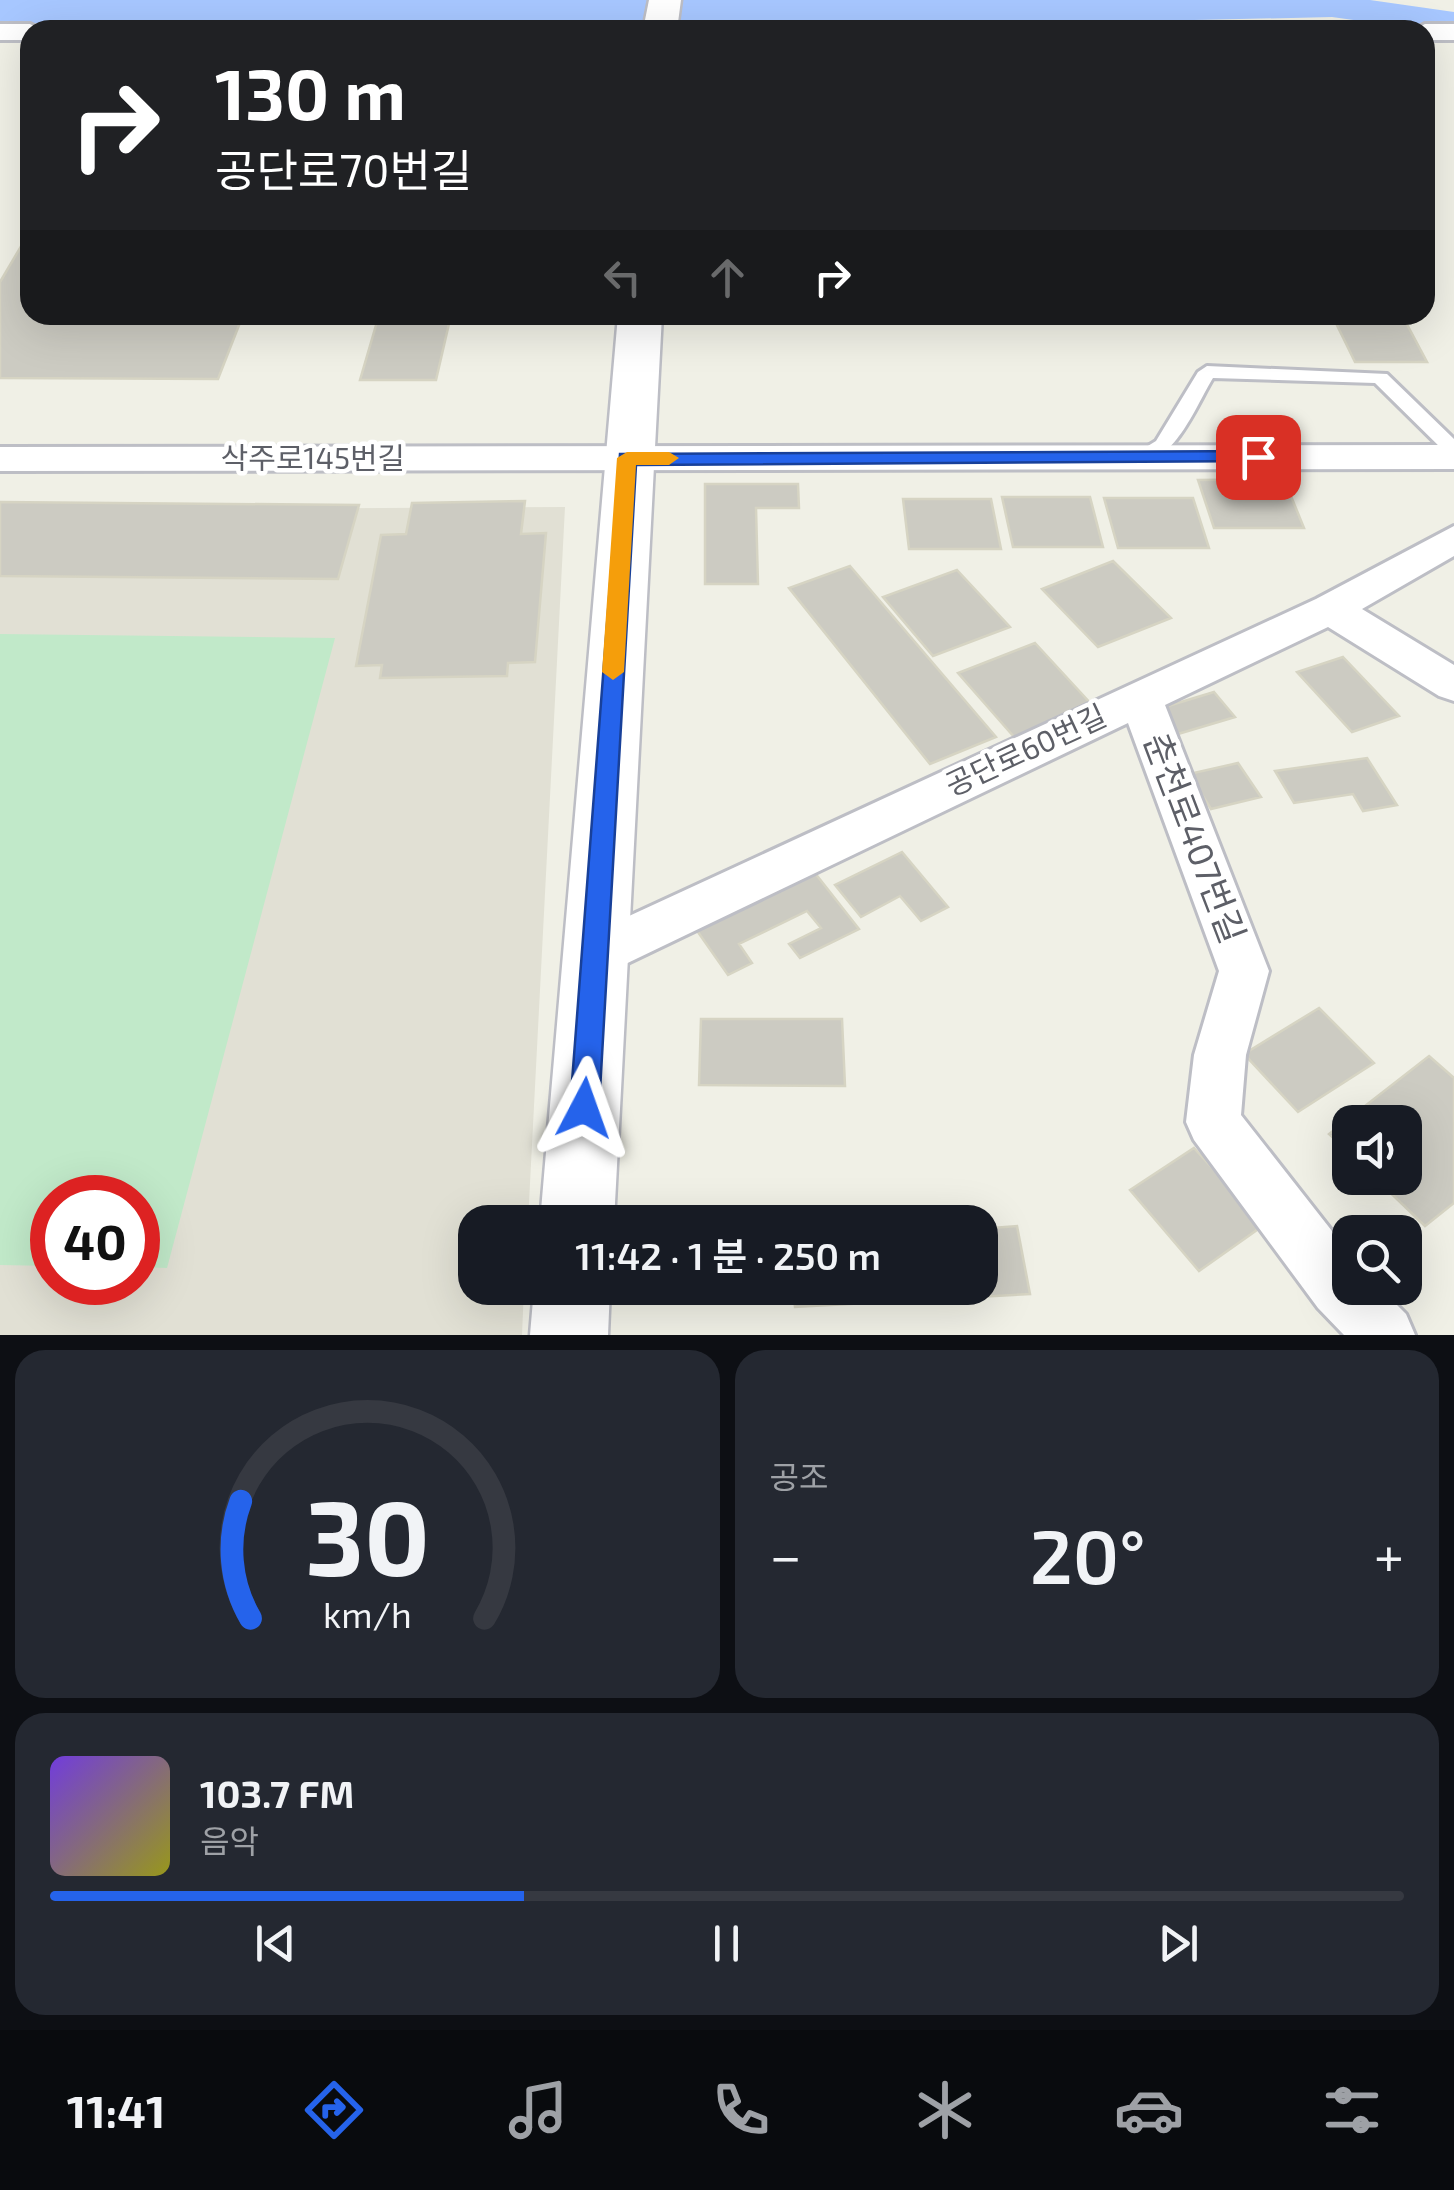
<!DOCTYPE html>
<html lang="ko">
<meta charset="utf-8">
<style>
:root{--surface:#171b24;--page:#242831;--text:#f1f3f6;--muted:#9ea1a6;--line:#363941;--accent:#2563eb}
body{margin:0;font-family:"Exo 2","Noto Sans KR",sans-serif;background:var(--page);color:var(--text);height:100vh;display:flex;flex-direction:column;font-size:38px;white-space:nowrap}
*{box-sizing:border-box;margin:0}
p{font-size:32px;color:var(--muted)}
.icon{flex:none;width:55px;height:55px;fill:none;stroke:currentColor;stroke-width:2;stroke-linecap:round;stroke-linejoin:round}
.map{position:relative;height:1335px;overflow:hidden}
.side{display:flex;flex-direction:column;gap:15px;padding:15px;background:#0d0f14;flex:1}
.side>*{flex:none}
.banner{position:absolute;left:20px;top:20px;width:1415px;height:305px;border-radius:30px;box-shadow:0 10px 40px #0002;background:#202124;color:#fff;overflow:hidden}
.tools{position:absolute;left:1332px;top:1105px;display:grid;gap:20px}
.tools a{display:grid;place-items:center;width:90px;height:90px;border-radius:20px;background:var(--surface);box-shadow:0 10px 40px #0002;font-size:50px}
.speed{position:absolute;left:30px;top:1175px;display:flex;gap:20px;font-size:50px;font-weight:700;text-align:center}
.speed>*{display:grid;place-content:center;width:130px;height:130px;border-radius:50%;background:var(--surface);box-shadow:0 10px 40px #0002;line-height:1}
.speed .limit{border:15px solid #d22;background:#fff;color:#111}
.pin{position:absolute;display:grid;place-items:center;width:85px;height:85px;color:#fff;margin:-42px;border-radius:20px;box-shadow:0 5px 15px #0006}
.me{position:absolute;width:110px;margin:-55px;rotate:4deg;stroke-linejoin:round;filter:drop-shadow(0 0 8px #0008)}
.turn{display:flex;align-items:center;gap:35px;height:210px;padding:0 30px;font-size:45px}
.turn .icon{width:130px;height:130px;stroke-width:2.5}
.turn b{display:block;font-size:70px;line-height:85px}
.lanes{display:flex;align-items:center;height:95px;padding:0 30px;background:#0003;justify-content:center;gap:50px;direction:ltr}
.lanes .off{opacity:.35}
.big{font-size:75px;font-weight:600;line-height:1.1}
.side .widget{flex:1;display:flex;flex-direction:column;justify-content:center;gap:15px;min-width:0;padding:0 35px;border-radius:30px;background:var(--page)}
.side .dial{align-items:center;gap:0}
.dial svg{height:260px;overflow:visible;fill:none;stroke:var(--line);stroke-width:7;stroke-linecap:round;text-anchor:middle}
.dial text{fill:var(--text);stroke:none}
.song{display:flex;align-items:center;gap:30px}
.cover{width:120px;height:120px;border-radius:15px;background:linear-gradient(135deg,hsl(260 70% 55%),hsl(60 70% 35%))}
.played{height:10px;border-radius:5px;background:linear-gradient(90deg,var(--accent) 35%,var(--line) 35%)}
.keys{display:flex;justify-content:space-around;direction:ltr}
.heat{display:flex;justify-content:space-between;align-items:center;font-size:55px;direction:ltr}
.side .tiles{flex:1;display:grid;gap:15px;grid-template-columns:1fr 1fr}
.widget:last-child{grid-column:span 2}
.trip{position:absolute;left:458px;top:1205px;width:540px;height:100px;border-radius:30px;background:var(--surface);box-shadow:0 10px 40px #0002;font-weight:600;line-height:100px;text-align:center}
.menu{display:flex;height:160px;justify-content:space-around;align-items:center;background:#090b0e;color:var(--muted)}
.menu .icon{width:70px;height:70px}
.menu .active{color:var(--accent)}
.menu b{font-size:45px;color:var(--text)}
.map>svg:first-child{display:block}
</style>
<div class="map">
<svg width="1454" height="1335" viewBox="0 0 1454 1335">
<rect width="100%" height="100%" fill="#f0f0e6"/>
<path fill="#e1e0d4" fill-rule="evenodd" d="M565,507l-37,715h-53v66h49l-2,47h-522v-825zM52,1198h86v84h-86z"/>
<path fill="#c1e9c9" d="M0,634l335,4 -168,630 -29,-1v-69h-86v68l-52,-1z"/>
<path fill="#a7c7ff" d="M0,0h1370l84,12v22l-122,-17 -355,8 -977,-2z"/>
<path fill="#cccbc2" stroke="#d6d4c3" stroke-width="2.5" d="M30,231v84h213l-25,64 -218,-1v-96z
M379,315h72l-15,65h-76z
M1332,315h70l25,47h-72z
M1284,479l20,49h-90l-16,-48z
M705,484h93l1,24h-43l2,76h-53z
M1002,497h88l13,50h-90z
M1104,498h89l16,50h-91z
M903,499h88l10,50h-92z
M525,501l-4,33 25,-1 -11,129 -27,1 -1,13 -127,2 2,-13 -26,1 25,-131 25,-1 6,-31z
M0,502l359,3 -21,74 -338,-3z
M1113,561l58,57 -73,29 -56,-58z
M850,566l146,171 -66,27 -141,-176z
M957,570l53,57 -77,29 -50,-59z
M1035,643l58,63 -78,32 -57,-65z
M1343,657l56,59 -47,16 -55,-60z
M1214,692l21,25 -57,17 -20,-25z
M1367,758l30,47 -34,6 -10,-17 -59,9 -19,-32z
M1238,763l23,34 -50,12 -22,-35z
M902,852l46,55 -27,14 -21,-25 -39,21 -26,-32z
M811,868l48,61 -59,29 -11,-14 32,-16 -14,-17 -68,33 13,19 -24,12 -35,-50z
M1319,1008l55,55 -76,49 -54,-58z
M701,1019h141l3,67 -146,-1z
M1429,1056l25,22v125l-29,23 -50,-48h30v-56h-55v31l-21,-19z
M1194,1148l70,77 -65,46 -69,-81z
M971,1215l1,7 -115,-1z
M1017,1226l13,68 -235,13 -2,-19h187v-59z"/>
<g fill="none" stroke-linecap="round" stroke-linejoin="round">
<defs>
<path id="service" d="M1207,366l180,8 67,65v17l-7,-2 -72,-71 -162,-5c-17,27 -40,91 -80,83l-3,-4 26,-16 42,-69z"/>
<path id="minor" d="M0,24h30l12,6h-12v10h-30z
M1425,24h29v16h-29v-10h-12z
M1454,445v24l-1454,2v-24z
M1454,526v30l-92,53 92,56v36l-15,-5 -111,-69 -163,78 104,266 -23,84 -5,60 109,139v34h30l26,26 9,21h-71l-26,-27 -124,-168 -8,-18 8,-67 25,-84 -91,-248 -515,247 -18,6 -18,-6 -7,-15 7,-15 739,-341z"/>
<path id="tertiary" d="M649,0h32l-4,30h-34z
M618,315h44l-48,907h-74z
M534,1288h76l-2,47h-78z"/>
</defs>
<use href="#service" stroke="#bdbec5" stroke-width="6"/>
<use href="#minor" stroke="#bdbec5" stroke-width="6"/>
<use href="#tertiary" stroke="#bdbec5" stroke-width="5"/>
<use href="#service" fill="#fff" fill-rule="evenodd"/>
<use href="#minor" fill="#fff" fill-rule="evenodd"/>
<use href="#tertiary" fill="#fff" fill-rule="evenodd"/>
</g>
<path fill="#2563eb" stroke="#184099" stroke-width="2.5" d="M1258,451l7,2v8l-629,4 -37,643 -4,9 -11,4 -10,-4 -4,-9 50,-654z"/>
<path fill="#f59e0b" d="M627,452h42l10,6 -10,7h-33l-12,207 -11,8 -11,-8 15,-214z"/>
<g text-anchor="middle" stroke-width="9" stroke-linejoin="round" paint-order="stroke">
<g font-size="30" fill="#5d5f67" stroke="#fff">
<text x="313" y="469">삭주로145번길</text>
<text transform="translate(1026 751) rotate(-25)" y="10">공단로60번길</text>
</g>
<g font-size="35" fill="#5d5f67" stroke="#fff">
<text transform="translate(1194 838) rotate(69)" y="12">춘천로407번길</text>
</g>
</g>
</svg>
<div class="tools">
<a><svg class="icon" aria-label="sound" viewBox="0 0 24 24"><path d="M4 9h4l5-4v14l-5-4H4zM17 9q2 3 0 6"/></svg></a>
<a><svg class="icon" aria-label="search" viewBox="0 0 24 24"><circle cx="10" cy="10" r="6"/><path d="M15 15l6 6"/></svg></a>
</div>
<div class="speed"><div class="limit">40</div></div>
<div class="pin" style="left:1258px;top:457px;background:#d93025"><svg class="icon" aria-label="arrive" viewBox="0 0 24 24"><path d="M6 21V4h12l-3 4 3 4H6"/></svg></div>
<svg class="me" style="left:584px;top:1108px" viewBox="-20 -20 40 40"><path d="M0-17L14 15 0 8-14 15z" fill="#2563eb" stroke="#fff" stroke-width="4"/></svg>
<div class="trip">11:42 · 1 분 · 250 m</div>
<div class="banner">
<div class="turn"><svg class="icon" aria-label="right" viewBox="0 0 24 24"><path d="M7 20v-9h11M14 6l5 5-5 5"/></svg><div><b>130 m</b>공단로70번길</div></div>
<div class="lanes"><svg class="icon off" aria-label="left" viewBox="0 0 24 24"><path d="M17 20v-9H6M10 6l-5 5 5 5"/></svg><svg class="icon off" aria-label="ahead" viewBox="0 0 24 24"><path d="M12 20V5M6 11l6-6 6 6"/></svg><svg class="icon" aria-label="right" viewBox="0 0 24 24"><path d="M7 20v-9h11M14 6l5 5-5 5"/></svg></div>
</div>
</div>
<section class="side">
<div class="tiles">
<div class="widget dial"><svg viewBox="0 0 100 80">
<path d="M14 69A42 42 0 1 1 86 69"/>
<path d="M14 69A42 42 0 0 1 11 33" stroke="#2563eb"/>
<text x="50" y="56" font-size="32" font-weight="700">30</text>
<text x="50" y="72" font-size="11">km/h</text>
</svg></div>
<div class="widget"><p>공조</p>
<div class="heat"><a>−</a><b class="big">20°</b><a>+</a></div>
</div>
<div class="widget">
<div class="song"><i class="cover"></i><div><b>103.7 FM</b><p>음악</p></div></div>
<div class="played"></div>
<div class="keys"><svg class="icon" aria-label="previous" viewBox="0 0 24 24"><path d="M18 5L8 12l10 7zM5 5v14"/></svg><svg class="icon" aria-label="pause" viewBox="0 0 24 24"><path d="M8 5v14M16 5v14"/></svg><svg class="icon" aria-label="next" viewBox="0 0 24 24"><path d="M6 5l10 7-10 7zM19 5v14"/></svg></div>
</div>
</div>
</section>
<nav class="menu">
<b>11:41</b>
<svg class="icon active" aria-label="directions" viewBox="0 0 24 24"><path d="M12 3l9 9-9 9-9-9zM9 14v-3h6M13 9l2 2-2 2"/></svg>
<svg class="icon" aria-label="music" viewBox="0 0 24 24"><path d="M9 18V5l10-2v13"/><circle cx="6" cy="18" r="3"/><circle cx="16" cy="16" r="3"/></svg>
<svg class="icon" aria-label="phone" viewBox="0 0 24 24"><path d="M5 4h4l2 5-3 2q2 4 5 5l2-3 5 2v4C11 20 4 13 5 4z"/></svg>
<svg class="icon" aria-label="climate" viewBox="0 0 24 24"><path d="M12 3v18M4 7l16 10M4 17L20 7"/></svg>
<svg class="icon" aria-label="car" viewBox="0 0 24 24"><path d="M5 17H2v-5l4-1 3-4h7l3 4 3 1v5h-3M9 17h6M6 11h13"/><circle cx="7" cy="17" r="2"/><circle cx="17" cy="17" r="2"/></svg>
<svg class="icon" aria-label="filters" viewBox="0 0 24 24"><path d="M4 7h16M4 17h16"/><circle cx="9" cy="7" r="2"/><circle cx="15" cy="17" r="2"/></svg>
</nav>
